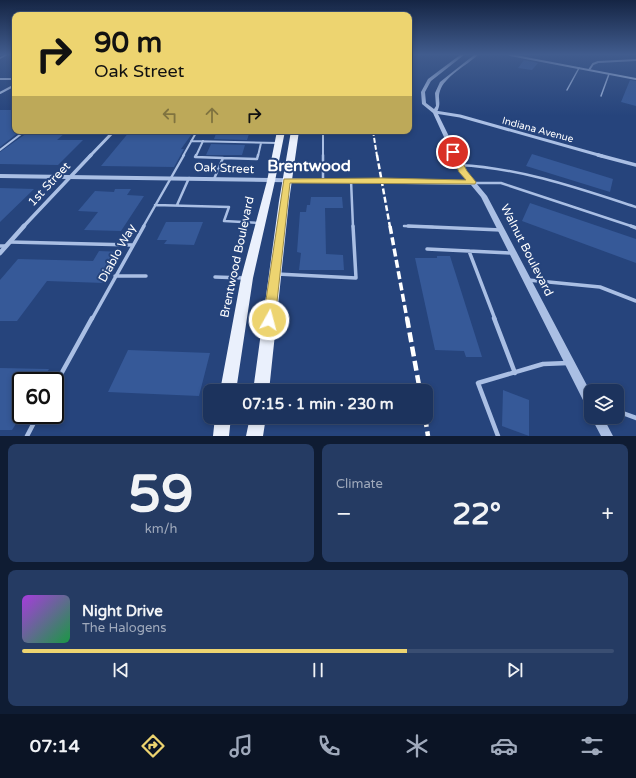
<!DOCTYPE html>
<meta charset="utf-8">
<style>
:root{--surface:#1c335d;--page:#253b63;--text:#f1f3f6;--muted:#a0aabc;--line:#3a4e72;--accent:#edd470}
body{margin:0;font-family:"Varela Round",sans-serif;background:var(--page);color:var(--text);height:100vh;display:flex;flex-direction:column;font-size:15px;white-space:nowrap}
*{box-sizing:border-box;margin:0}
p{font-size:13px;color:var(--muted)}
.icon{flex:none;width:22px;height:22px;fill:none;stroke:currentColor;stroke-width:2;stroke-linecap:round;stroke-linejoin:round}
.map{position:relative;height:436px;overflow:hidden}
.sheet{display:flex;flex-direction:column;gap:8px;padding:8px;background:#0f1c33;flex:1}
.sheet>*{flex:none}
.banner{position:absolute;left:12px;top:12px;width:400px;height:122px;border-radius:8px;box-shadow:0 2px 6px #0003,0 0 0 1px var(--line);background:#edd470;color:#111;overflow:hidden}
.controls{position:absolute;left:584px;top:384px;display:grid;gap:8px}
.controls a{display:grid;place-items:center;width:40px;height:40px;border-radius:8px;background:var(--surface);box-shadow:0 2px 6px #0003,0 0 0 1px var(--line);font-size:20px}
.speed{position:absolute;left:12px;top:372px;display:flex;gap:8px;font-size:20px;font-weight:700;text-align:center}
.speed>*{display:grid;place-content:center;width:52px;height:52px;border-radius:50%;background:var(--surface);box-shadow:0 2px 6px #0003,0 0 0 1px var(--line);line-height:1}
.speed .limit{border:2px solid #111;border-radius:6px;background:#fff;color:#111}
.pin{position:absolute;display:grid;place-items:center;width:34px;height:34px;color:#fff;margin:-17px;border:2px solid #fff;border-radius:50%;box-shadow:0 1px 4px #0007}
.me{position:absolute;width:44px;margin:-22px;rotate:7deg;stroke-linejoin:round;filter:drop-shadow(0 0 3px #0008)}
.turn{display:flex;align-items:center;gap:14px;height:84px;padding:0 16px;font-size:18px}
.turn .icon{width:52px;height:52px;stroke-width:2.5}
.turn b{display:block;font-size:28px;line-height:34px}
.lanes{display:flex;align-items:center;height:38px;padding:0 16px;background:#0003;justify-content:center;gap:20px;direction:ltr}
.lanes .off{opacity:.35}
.big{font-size:30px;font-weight:700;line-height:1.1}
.sheet .card{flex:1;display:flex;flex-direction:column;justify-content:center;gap:6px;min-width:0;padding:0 14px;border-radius:8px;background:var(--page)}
.sheet .dial{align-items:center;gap:0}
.dial b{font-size:52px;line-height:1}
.song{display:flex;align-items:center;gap:12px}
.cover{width:48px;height:48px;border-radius:6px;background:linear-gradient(135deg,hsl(280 70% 55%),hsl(140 70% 35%))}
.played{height:4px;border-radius:2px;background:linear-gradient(90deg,var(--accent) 65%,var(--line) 65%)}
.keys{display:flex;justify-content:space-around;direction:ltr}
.heat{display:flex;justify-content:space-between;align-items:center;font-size:22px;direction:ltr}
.sheet .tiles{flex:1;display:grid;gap:8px;grid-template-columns:1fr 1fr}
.card:last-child{grid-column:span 2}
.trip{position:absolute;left:203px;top:384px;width:230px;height:40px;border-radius:8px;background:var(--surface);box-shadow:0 2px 6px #0003,0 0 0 1px var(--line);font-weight:700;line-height:40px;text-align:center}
.dock{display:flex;height:64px;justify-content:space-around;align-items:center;background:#0b1425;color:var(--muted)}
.dock .icon{width:28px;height:28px}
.dock .selected{color:var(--accent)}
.dock b{font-size:18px;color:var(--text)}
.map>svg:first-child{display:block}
</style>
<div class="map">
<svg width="636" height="436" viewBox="0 0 636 436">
<rect width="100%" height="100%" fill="#26447c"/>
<path fill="#365998" d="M524,60l14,3 -6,7 -14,-2z
M630,80l6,1v25l-15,-4z
M0,110h15v22h4l-19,15z
M130,131h64l-13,18h3l-10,18 -73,-1z
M217,131h33l-3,9 -33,-1z
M27,133h38l-8,7h26l-25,25 -58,-1v-12z
M211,144l34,1 -3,10h-36z
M532,154l81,25 -3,13 -84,-26z
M0,188l34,1 -34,33z
M115,189h16l-4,6 17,1 -23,35 -37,-1 14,-18 -20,-1 17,-20 19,1z
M311,197h31l1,11h-18l1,46 17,1 1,15h-45l2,-17 -4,-1 3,-40h6l1,-7h3z
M530,203l106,36v24l-114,-42z
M166,222h37l-9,23 -30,-1 3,-4h-10z
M99,251l23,1 -18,31 -57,-2 -30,40h-17v-41l18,-21 75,2z
M437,256h13l32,101h-16l-2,-6 -29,-1 -20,-92h22z
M128,350l82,3 -11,43 -91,-4z
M0,368l49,1 -7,12h-21v35l-9,14h-12z
M503,390l26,10v36l-27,-10z"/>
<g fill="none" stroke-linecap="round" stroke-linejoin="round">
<path stroke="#aabfe4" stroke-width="1.5" d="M0,58l6,-3
M567,90l12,-22
M601,96l8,-22"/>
<path stroke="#aabfe4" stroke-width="2" d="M323,131v25
M191,141l87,2
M0,150l25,-19
M183,156l14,-25
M196,156l7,-15
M258,156l3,-13"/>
<path stroke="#aabfe4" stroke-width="2.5" d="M196,155l-1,2 28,1 -9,21
M323,155v25
M223,158l34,1 1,-4
M459,165c62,3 119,23 177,42
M351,180l2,47
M472,183h29l133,44
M155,205l74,2 -5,14 35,2
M177,205l12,-27
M404,226l29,1
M143,227l41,-72"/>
<path stroke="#aabfe4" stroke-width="3.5" d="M408,226l93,4
M631,226l5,2
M10,242l122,3
M0,246h6
M427,249l84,4
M469,251l26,68
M277,274l79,4 -3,-52
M115,276h31
M215,277l29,1
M528,280l72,7 36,14
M92,319l52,-93"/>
<path stroke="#aabfe4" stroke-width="4.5" d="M494,318l21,55
M55,385l37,-67
M617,411l19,7
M27,436l11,-21
M498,436l-20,-53 65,-19 25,-1"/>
<path stroke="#aabfe4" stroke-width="2" d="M510,55l126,24
M589,70l4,-6 5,-2 38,-2
M0,79h15
M0,93l15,-8"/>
<path stroke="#aabfe4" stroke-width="3" d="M435,112l25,4 142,40
M90,156l24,-25"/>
<path stroke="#aabfe4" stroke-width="3.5" d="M598,155l38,10
M23,227l68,-72"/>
<path stroke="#aabfe4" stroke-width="4.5" d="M0,253l24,-27"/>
<path fill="#aabfe4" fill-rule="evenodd" d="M460,55h4l-33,26 -6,11 1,11 8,6 2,-3 -1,-13 5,-11 34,-27h4c-11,10 -34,22 -38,36 -3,8 2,11 -3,21l29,59 21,25 104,197v17l-4,-2 -106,-211 -10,-12 -471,-7v-4l468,7 -8,-9 -27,-59 -11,-9 -1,-12 7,-13z
M591,417h12l10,19h-12z"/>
<path fill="#eaf0fc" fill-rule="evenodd" d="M277,131h8l-10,50 -22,97 -17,113h-16l21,-113 26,-97z
M291,131h8l-10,70 -20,190h-16l26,-190z
M215,417h16l-2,19h-16z
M250,417h16l-3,19h-17z"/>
<path stroke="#fff" stroke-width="2" stroke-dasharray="5 2" stroke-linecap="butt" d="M373,131l4,25"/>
<path stroke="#fff" stroke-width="2.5" stroke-dasharray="6 2.5" stroke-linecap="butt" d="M377,155l13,72"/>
<path stroke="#fff" stroke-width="3.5" stroke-dasharray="8 3.5" stroke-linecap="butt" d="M390,226l17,93"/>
<path stroke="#fff" stroke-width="4.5" stroke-dasharray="10 4.5" stroke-linecap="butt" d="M407,318l13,73
M425,417l3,19"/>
</g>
<linearGradient id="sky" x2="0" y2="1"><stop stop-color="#152544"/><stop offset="0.47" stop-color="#415c8e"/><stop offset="1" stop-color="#415c8e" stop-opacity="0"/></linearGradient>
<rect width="636" height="116" fill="url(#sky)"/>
<path fill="#edd470" stroke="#9a8a49" d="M453,149l3,1 11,21 9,11 -1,2 -185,-1 -15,137 -2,4 -4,1 -4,-1 -2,-4 21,-141 98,-1 84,2 -7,-8 -9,-20z"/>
<g text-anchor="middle" stroke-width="4" stroke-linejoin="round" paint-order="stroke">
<g font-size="10" fill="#fff" stroke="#26447c">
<text transform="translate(538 129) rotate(15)" y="4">Indiana Avenue</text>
</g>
<g font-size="12" fill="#fff" stroke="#26447c">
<text transform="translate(224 168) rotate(2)" y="4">Oak Street</text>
<text transform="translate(49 184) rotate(-47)" y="4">1st Street</text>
<text transform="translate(527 250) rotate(63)" y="4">Walnut Boulevard</text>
<text transform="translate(117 253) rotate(-61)" y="4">Diablo Way</text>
<text transform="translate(237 257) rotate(-78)" y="4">Brentwood Boulevard</text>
</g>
<g font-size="16" font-weight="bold" fill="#fff" stroke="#26447c">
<text x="309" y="171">Brentwood</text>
</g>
</g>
</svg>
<div class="controls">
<a><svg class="icon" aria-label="layers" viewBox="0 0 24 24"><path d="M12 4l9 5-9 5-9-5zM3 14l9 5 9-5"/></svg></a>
</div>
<div class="speed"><div class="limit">60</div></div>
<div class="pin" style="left:453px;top:152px;background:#d93025"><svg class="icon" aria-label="arrive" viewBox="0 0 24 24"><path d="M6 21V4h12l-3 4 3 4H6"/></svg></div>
<svg class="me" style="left:269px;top:320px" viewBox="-20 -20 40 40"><circle r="17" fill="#edd470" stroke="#fff" stroke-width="3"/><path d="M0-11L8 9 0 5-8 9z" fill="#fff"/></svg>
<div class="trip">07:15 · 1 min · 230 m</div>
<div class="banner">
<div class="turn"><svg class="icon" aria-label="right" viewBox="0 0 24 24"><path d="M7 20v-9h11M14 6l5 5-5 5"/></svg><div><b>90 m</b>Oak Street</div></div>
<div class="lanes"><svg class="icon off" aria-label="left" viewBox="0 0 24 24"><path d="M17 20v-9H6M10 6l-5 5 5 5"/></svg><svg class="icon off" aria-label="ahead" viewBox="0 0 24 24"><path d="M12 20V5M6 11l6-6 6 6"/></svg><svg class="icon" aria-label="right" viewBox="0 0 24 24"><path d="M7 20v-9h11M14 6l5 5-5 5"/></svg></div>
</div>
</div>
<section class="sheet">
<div class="tiles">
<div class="card dial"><b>59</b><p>km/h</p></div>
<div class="card"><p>Climate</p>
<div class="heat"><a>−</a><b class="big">22°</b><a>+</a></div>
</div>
<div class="card">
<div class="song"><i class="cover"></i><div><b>Night Drive</b><p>The Halogens</p></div></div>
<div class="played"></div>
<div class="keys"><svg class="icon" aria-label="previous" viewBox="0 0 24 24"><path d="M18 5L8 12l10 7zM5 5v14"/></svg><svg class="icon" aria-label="pause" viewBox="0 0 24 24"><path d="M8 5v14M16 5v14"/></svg><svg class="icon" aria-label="next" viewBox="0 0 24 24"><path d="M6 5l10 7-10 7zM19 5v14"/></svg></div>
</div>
</div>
</section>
<nav class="dock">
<b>07:14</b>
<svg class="icon selected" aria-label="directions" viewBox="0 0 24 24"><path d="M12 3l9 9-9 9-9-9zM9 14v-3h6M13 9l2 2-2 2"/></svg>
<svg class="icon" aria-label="music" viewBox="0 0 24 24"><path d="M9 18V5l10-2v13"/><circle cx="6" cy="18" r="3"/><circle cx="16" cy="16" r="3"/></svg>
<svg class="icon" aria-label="phone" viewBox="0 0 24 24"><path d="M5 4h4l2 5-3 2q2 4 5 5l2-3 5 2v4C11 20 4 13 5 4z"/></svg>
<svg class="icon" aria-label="climate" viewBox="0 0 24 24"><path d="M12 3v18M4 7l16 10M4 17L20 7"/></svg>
<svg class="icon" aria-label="car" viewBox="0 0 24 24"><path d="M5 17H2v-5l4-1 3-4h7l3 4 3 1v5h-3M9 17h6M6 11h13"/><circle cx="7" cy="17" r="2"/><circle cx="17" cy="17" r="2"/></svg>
<svg class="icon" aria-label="filters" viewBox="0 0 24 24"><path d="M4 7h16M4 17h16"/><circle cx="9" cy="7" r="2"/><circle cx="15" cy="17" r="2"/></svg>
</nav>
